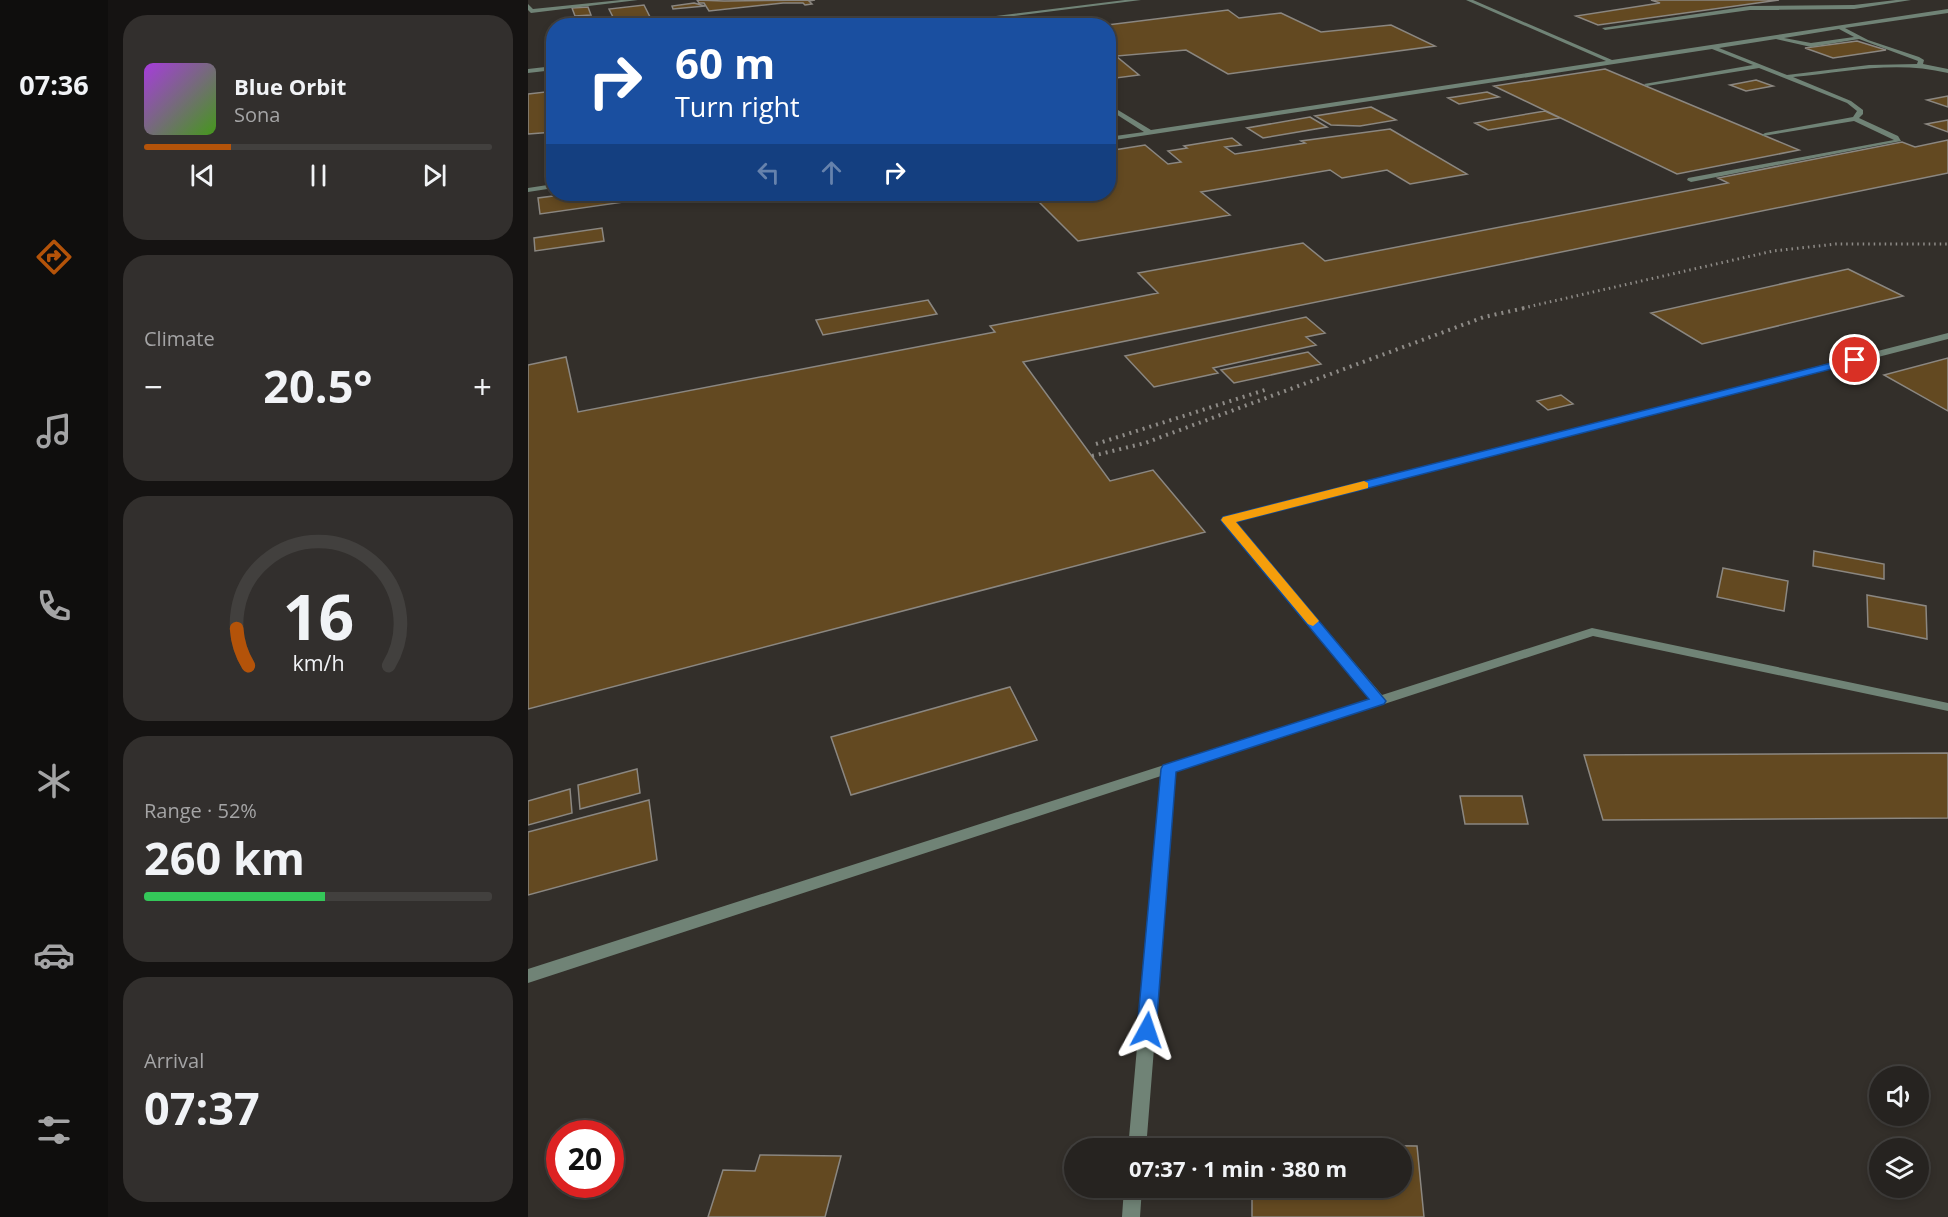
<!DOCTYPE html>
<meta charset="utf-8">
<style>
:root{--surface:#262320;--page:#322f2d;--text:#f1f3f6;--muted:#a4a4a5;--line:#42403e;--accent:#b45309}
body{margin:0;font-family:"Open Sans",sans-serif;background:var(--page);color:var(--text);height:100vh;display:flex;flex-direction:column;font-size:22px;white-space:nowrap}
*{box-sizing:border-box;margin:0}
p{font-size:20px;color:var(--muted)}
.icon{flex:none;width:33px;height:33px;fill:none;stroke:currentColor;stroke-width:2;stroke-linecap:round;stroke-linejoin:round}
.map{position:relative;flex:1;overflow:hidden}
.side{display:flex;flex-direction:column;gap:15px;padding:15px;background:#151312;width:420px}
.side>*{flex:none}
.guide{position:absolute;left:18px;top:18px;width:570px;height:183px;border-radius:24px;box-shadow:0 3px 9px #0003,0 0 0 2px var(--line);background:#1a4fa0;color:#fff;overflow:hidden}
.controls{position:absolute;left:1341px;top:1066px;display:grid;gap:12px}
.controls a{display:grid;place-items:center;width:60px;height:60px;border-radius:50%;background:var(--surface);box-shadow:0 3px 9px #0003,0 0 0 2px var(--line);font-size:30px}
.speed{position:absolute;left:18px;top:1120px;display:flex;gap:12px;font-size:30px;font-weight:700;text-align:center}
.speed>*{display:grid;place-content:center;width:78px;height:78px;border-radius:50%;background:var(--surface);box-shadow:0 3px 9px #0003,0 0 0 2px var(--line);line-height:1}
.speed .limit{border:9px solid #d22;background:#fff;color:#111}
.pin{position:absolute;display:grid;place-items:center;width:51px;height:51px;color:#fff;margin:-26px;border:3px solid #fff;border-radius:50%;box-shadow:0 2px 6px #0007}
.me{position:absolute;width:66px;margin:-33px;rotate:5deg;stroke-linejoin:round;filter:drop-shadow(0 0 4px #0008)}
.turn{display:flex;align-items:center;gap:21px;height:126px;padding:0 30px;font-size:27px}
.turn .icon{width:78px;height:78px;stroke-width:2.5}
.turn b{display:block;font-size:42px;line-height:51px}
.lanes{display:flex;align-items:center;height:57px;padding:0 30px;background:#0003;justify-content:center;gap:30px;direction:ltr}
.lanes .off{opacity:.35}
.big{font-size:45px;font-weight:700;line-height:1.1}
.side .card{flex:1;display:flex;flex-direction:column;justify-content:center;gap:9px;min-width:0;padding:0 21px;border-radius:24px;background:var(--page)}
.side .dial{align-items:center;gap:0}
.dial svg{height:156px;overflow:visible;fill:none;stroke:var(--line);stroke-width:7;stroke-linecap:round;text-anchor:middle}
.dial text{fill:var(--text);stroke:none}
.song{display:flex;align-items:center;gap:18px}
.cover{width:72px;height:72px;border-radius:9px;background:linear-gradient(135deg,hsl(280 70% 55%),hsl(100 70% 35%))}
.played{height:6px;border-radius:3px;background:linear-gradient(90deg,var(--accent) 25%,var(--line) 25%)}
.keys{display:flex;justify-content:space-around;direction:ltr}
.heat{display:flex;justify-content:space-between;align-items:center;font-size:33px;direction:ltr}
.charge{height:9px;border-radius:4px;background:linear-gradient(90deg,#34c759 52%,var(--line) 0)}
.trip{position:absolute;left:536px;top:1138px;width:348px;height:60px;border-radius:30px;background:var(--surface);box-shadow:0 3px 9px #0003,0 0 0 2px var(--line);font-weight:700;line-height:60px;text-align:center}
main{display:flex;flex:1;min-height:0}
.dock{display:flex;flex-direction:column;width:108px;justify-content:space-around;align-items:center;background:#0f0e0d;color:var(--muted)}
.dock .icon{width:42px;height:42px}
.dock .selected{color:var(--accent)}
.dock b{font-size:27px;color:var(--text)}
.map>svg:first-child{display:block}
</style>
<main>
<nav class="dock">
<b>07:36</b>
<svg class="icon selected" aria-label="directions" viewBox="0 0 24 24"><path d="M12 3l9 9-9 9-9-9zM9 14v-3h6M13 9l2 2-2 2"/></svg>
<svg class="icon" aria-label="music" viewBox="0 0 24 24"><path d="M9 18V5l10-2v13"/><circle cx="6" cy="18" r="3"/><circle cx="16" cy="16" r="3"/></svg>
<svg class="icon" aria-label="phone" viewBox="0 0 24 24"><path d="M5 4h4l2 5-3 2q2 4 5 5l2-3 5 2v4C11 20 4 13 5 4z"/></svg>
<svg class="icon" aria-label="climate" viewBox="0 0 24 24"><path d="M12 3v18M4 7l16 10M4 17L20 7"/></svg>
<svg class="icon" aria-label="car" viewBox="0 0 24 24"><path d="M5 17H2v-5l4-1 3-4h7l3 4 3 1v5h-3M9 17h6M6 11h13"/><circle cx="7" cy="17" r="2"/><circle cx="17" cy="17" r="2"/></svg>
<svg class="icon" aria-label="filters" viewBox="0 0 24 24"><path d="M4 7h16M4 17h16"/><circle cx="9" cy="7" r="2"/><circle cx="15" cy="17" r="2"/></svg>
</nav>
<section class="side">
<div class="card">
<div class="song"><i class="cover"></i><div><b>Blue Orbit</b><p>Sona</p></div></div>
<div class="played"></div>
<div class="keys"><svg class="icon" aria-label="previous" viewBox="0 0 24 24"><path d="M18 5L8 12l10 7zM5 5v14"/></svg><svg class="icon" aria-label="pause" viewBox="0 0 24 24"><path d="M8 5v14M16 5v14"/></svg><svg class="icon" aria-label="next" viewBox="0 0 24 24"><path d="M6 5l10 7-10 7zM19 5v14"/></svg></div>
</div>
<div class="card"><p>Climate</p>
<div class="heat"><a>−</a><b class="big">20.5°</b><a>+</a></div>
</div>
<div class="card dial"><svg viewBox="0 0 100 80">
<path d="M14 69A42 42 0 1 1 86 69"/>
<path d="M14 69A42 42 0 0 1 8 50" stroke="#b45309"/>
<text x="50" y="56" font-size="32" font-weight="700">16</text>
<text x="50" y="72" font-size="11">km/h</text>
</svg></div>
<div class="card"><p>Range · 52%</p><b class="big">260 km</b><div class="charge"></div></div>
<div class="card"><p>Arrival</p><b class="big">07:37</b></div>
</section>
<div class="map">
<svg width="1420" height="1217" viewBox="0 0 1420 1217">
<rect width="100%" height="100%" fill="#332f2a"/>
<path fill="#634921" stroke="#8b8781" stroke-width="1.5" d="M169,0l27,1 91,-1 -6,1 3,3 -7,1 -2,-2h-20l-74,8 -5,-8h-5z
M1123,0h128l-181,25 -22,-9 84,-13z
M166,3l11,3 -32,3 -1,-3z
M116,5l7,14 -35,4 -7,-14z
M60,7l3,8 -16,1 -3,-8z
M700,10l11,8 42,-5 40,19 70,-7 44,21 -207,28 -42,-24 -70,6 23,19 -31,4v-53h-9z
M1329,41l29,9 -53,8 -28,-10z
M1077,69l194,81 -122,24 -183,-88z
M1228,80l17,6 -27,5 -16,-6z
M26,91v41l-26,2v-40z
M959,92l12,5 -40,7 -11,-6z
M1420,96v11l-21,-7z
M843,107l25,13 -36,6 -29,-1 -16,-9z
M1017,111l15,7 -72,12 -13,-7z
M782,117l17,10 -64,11 -16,-10z
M1420,120v12l-22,-8z
M862,129l77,45 -57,10 -23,-14 -45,8 -12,-8 -129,22 29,23 -152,26 -47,-47h77v-43l37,-6 23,19 13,-2 -13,-11 19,-3 -3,-2 48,-8 9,7 -16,2 10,7 70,-11 -4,-2z
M1420,140v33l-925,189 87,119 43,-11 52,62 -677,177v-344l38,-8 12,55 417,-80 -5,-6 168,-33 -20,-20 165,-30 22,18 403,-78 -10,-5 184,-36 13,5z
M41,194h81l2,4 -112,16 -2,-16z
M74,228l2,13 -69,10 -1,-13z
M1320,269l55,27 -201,48 -51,-31z
M400,300l9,14 -114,21 -7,-15z
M778,317l19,16 -19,4 10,8 -103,23 5,5 -64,14 -29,-31z
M780,352l13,12 -87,19 -13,-13z
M1420,358v53l-64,-36z
M1033,395l12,9 -25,6 -11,-9z
M1286,551l70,13v15l-71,-13z
M1195,568l65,13 -4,30 -67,-14z
M1339,595l59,11 1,33 -59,-12z
M482,687l27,53 -186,55 -20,-58z
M1420,753v65l-345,2 -19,-65z
M109,769l3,24 -60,16 -2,-24z
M42,789l2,24 -44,12v-24z
M932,796h62l6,28h-63z
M121,800l8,60 -129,35v-63z
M725,1144l164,2 7,71h-172v-29h149v-39h-148z
M232,1155l81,1 -16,61h-117l15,-47 32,1z"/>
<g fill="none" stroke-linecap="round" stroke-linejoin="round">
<path fill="#708376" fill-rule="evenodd" d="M93,0h17l-107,13 -3,-3v-6l5,5z
M597,0h16l-205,26h-20z
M938,0h7l139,60 336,-51v4l-103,15 23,12 51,17 5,3 -1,4 25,5v4c-52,-13 -103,-1 -155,4l58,24 12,9v4l-4,4 39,18 3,5 -210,41 -4,-2 1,-2 206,-38 -40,-19 -91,15 -1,-1 3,-2 88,-16 4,-6 -10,-8 -88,-35 -112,18 -3,-2 109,-19 -41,-16 -604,92v-4l36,-5 -36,-23v-5l43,26 455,-69zM1311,29l15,8 -43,6 -27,-5zM1248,39l35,8 48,-8 59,22 -1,3 -48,1 -82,10 -68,-27z
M1368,0h15l-57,9 -104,1 -145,20 -3,-2 148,-22 104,-1z
M26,66v4l-26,3v-4z
M26,184v4l-26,4v-4z
M1420,333v6l-713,183 147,173 210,-67 356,75v8l-355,-75 -417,136 -30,377h-18l33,-373 -633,207v-14l842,-270 -146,-177 -1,-2 1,-2z
M596,1188h18l-2,29h-18z"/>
<path stroke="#8e8b87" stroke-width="3" stroke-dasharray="1.5 4" stroke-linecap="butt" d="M995,308l250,-57 63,-7h112"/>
<path stroke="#8e8b87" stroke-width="4" stroke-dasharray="2 5" stroke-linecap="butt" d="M568,444l172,-55
M564,456l53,-13 339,-126 45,-10"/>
</g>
<path fill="#1a73e8" stroke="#114b97" stroke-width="1.5" d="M1327,357l4,1v4l-623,160 150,179 -2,3 -208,68 -20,258 -3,6 -6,2 -7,-2 -3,-6 24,-261 2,-4 206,-66 -146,-176 -2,-3 2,-3z"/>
<path fill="#f59e0b" d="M836,481l4,2v5l-132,34 83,99 -6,5 -5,-2 -87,-104 2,-3z"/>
</svg>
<div class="controls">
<a><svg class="icon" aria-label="sound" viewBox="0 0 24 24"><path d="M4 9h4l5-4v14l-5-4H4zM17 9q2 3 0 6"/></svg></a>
<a><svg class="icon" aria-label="layers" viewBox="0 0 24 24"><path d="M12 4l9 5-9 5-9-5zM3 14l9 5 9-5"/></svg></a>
</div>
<div class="speed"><div class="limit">20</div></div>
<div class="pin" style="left:1327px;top:360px;background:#d93025"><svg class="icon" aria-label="arrive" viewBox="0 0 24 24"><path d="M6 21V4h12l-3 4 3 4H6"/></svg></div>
<svg class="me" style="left:619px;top:1030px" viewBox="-20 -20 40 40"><path d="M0-17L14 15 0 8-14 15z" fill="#1a73e8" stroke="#fff" stroke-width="4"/></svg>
<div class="trip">07:37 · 1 min · 380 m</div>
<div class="guide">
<div class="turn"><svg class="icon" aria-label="right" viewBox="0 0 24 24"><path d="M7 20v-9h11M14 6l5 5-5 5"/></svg><div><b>60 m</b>Turn right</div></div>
<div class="lanes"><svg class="icon off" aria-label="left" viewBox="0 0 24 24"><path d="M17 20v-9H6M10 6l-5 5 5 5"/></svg><svg class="icon off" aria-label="ahead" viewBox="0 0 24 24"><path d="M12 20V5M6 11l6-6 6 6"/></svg><svg class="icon" aria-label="right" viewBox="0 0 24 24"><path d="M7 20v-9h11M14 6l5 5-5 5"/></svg></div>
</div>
</div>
</main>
